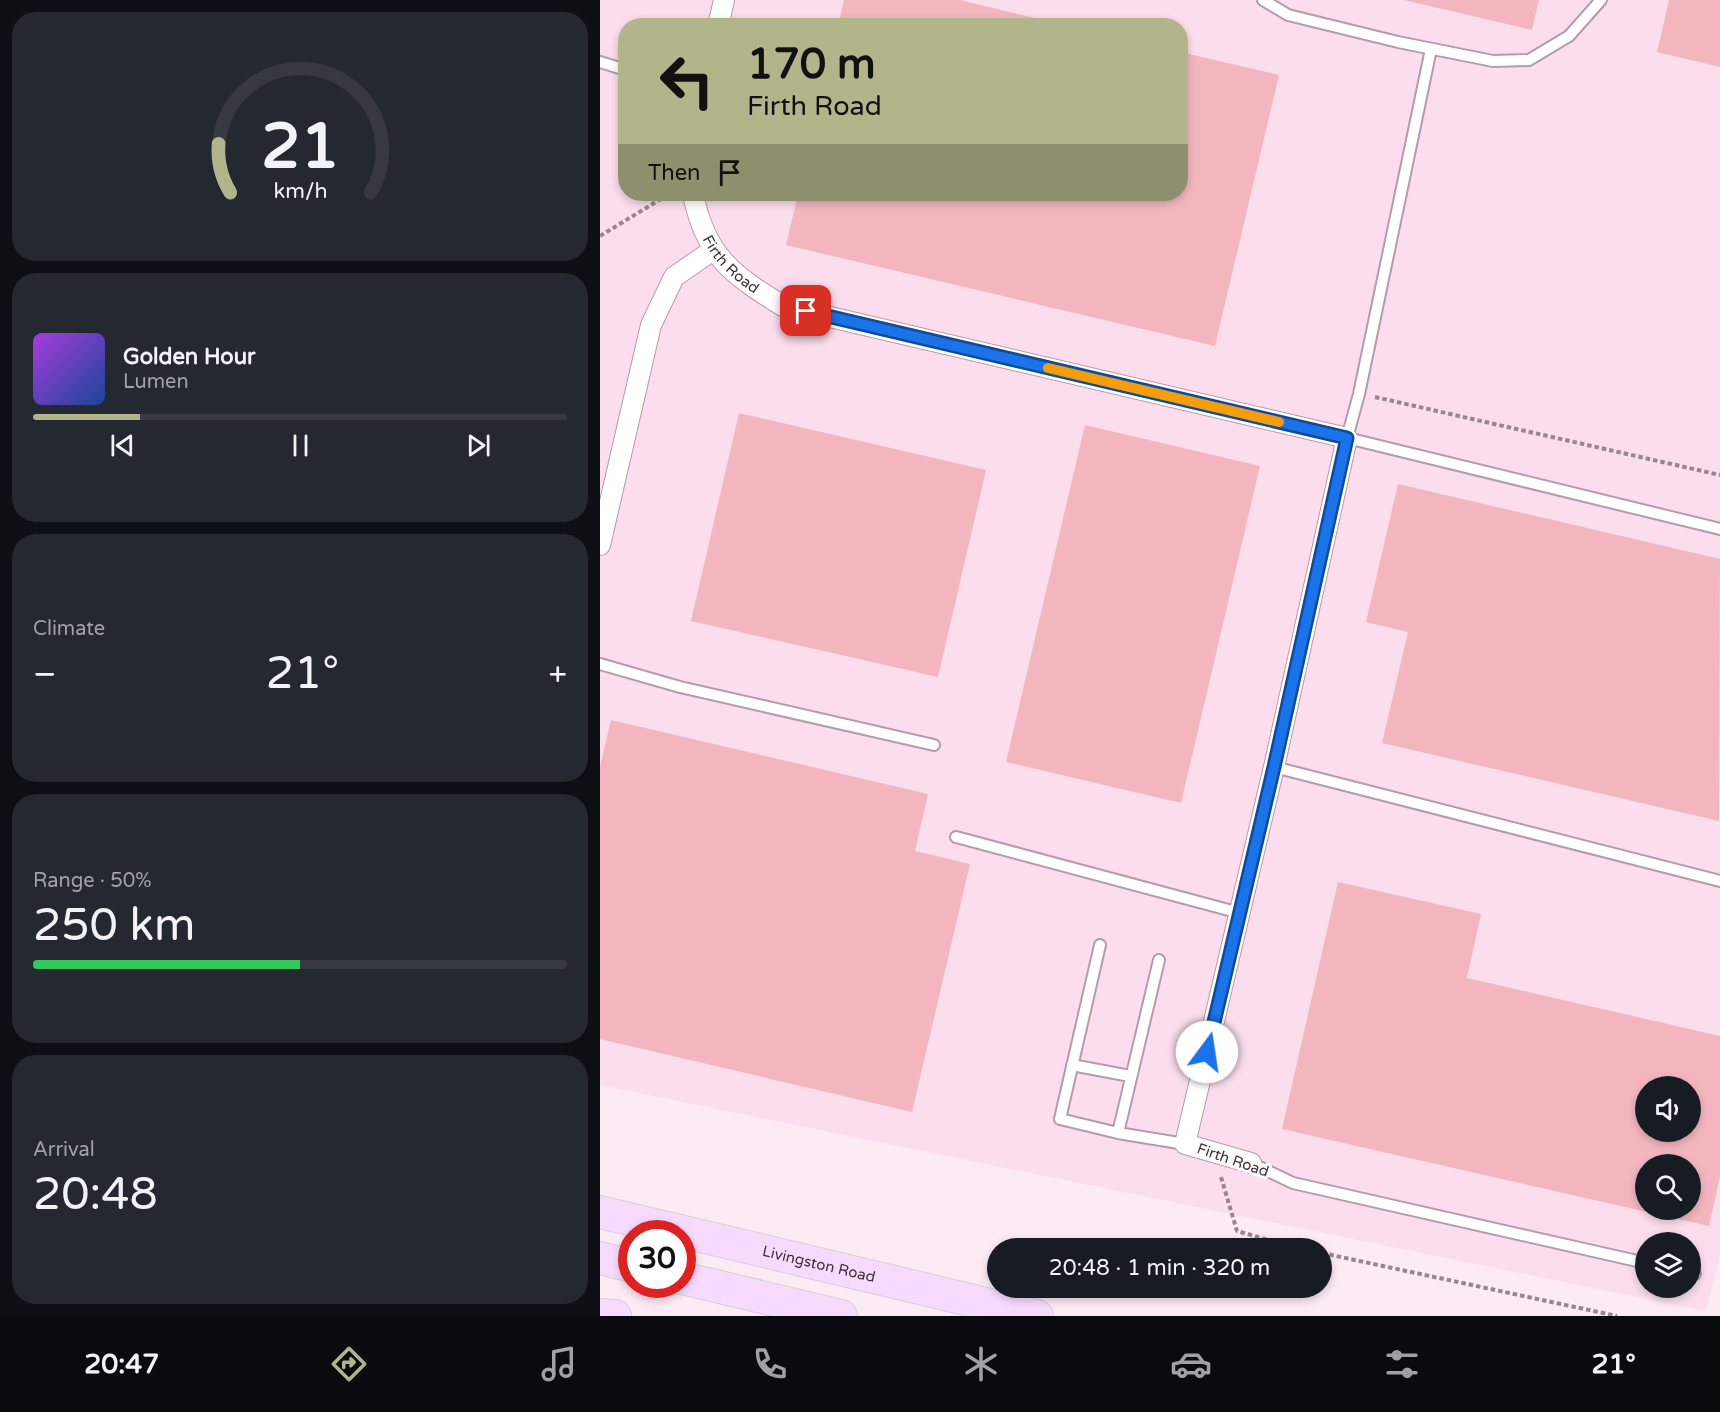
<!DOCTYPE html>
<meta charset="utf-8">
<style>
:root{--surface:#171b24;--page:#242831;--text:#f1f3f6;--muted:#9ea1a6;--line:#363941;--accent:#b2b489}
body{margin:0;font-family:"Varela Round",sans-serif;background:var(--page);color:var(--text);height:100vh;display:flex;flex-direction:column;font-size:22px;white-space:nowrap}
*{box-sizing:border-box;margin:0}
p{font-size:20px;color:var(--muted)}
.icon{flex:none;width:33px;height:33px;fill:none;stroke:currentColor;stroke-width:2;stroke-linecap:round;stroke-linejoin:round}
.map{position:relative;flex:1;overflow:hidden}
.sheet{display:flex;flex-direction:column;gap:12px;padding:12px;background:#0d0f14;width:600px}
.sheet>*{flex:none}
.banner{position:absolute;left:18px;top:18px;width:570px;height:183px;border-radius:24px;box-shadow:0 3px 9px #0003;background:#b2b489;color:#111;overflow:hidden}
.fabs{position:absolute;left:1035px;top:1076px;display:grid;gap:12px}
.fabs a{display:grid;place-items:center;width:66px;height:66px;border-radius:50%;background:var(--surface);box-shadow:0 3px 9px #0003;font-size:30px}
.speed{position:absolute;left:18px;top:1220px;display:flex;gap:12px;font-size:30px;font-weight:700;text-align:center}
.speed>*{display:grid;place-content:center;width:78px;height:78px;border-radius:50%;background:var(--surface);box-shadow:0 3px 9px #0003;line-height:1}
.speed .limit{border:9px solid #d22;background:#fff;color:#111}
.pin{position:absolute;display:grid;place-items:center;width:51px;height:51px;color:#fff;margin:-26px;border-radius:12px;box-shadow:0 3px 9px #0006}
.me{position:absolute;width:66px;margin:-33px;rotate:14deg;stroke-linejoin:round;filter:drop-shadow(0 0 4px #0008)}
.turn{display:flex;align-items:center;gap:21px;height:126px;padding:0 30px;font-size:27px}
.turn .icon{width:78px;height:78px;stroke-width:2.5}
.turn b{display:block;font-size:42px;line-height:51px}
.then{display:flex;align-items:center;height:57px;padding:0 30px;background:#0003;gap:12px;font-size:22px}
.big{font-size:45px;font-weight:600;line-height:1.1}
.sheet .widget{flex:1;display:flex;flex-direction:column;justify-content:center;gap:9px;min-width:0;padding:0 21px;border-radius:24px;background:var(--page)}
.sheet .dial{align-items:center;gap:0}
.dial svg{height:156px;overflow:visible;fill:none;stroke:var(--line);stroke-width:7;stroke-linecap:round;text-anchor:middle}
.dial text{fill:var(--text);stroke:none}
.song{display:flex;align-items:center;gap:18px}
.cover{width:72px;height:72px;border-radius:9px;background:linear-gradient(135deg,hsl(280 70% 55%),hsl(220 70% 35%))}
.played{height:6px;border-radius:3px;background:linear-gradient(90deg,var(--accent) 20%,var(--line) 20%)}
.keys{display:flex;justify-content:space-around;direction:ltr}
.heat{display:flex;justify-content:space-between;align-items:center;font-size:33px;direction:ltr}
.charge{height:9px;border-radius:4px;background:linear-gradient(90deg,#34c759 50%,var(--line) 0)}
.trip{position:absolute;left:387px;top:1238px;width:345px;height:60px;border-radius:30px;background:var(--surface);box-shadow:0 3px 9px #0003;font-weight:600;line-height:60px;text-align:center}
.tabs{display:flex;height:96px;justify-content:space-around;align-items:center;background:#090b0e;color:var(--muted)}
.tabs .icon{width:42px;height:42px}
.tabs .current{color:var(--accent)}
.tabs b{font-size:27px;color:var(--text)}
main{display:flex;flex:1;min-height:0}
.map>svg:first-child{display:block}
</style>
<main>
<section class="sheet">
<div class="widget dial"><svg viewBox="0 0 100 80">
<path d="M14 69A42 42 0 1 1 86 69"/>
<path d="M14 69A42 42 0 0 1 8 44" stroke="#b2b489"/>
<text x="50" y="56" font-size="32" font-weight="700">21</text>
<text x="50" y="72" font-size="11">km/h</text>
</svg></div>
<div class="widget">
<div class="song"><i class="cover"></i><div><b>Golden Hour</b><p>Lumen</p></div></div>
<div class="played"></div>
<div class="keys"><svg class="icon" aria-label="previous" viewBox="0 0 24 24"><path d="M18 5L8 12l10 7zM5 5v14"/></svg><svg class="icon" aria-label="pause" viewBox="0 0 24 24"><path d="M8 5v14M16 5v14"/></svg><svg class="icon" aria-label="next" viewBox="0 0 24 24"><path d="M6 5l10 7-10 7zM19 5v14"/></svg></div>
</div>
<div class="widget"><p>Climate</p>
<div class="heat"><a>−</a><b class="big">21°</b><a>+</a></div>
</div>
<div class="widget"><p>Range · 50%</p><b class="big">250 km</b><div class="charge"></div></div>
<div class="widget"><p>Arrival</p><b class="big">20:48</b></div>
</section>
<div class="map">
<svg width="1120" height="1316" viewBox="0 0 1120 1316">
<rect width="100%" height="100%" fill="#fceaf4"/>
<path fill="#fbdded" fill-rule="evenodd" d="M0,0h1120v1254l-14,57 -1106,-226zM26,26h554v168h-554zM1046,1086h44v45h-44zM1046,1164h44v45h-44zM1046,1242h44v45h-44z"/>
<path fill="#f3b6bf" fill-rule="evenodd" d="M244,0h116l104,25 -226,1z
M804,0h135l-7,30z
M1069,0h51v67l-63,-15z
M580,52l99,23 -64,271 -429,-101 12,-51h382z
M139,413l247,57 -48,207 -247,-56z
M485,425l175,41 -79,337 -175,-41z
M798,484l322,75 -1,262 -337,-78 26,-111 -42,-10z
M11,720l317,74 -13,57 55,13 -58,248 -312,-73v-272z
M738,882l143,32 -14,64 253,58v140l-11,50 -427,-97zM1046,1086h44v45h-44zM1046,1164h44v45h-44z"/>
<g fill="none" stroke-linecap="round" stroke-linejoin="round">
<defs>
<path id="service" d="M663,0l25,15 110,27 95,19 36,-1 40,-24 32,-36
M831,49l-72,345 -12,44 373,91
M0,62l26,8
M0,664l80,23 254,58
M674,767l446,114
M356,837l284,76
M500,945l-40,174 58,14 67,11
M472,1065l58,11
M518,1133l41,-173
M651,1163l42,20 353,80
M1090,1273l5,1"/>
<g id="minor">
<path d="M118,26l6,-26"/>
<path id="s1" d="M93,194c12,61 39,81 90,112l564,132 -73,329 -89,377 66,19"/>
<path d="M0,545l51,-220 23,-48 39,-27"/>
</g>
<g id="primary">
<path id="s2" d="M0,1212l437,104"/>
<path d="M0,1258l32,8"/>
<path d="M82,1278l159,38"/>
<path d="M0,1315l15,1"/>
</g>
</defs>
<use href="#service" stroke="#b79baa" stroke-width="14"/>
<use href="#minor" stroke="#b79baa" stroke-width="22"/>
<use href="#primary" stroke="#d4d2d3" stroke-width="34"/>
<path stroke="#96878f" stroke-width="4" stroke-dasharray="4.5 3" stroke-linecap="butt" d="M0,236l69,-42
M775,397l345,78
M621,1177l16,54 60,17
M722,1253l295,63"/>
<use href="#service" stroke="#fff" stroke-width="10"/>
<use href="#minor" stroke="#fff" stroke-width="20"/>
<use href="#primary" stroke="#f7dbfe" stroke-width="32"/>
</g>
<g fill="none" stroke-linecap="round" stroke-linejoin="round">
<defs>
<path id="route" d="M206,311l541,127 -73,329 -67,285"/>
</defs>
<use href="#route" stroke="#114b97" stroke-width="15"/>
<use href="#route" stroke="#1a73e8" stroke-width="10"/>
<path stroke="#f59e0b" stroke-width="10" d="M448,368l231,54"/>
</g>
<g text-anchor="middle" stroke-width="6" stroke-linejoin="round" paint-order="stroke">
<g font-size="15" fill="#3d3238" stroke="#fdfdfd">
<text dy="5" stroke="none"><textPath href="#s1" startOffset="82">Firth Road</textPath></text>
<text transform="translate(633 1160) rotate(19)" y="5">Firth Road</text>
<text dy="5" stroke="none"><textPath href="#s2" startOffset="225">Livingston Road</textPath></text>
</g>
</g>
</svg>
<div class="fabs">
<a><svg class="icon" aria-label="sound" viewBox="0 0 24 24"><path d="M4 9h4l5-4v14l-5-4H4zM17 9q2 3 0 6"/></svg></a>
<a><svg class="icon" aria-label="search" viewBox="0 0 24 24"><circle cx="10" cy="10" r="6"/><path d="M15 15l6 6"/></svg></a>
<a><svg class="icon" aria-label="layers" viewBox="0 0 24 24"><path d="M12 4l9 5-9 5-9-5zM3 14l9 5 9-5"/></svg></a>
</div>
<div class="speed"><div class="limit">30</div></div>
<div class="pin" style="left:206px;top:311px;background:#d93025"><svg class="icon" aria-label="arrive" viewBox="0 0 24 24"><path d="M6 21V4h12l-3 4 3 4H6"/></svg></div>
<svg class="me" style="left:607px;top:1052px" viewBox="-20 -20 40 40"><circle r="19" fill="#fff"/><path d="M0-13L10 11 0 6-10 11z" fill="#1a73e8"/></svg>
<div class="trip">20:48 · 1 min · 320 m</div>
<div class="banner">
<div class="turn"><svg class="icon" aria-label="left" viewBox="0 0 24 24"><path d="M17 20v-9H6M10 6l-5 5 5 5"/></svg><div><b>170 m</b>Firth Road</div></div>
<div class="then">Then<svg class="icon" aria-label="arrive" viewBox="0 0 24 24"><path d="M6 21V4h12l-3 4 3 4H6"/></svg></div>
</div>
</div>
</main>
<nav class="tabs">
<b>20:47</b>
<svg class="icon current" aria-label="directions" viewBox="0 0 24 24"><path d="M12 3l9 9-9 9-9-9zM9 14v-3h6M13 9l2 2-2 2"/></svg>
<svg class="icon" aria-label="music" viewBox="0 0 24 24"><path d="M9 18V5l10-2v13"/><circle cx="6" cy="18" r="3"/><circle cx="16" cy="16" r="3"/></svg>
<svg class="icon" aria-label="phone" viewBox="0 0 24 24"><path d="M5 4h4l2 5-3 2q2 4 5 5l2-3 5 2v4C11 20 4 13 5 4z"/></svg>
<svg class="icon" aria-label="climate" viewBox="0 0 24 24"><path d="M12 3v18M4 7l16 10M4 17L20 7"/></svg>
<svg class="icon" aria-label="car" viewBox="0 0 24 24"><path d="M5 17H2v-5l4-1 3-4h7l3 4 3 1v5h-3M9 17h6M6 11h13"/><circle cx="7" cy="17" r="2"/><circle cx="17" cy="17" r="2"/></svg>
<svg class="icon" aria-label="filters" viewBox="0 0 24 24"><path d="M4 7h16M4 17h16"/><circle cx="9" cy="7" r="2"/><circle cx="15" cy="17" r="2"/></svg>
<b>21°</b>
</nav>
